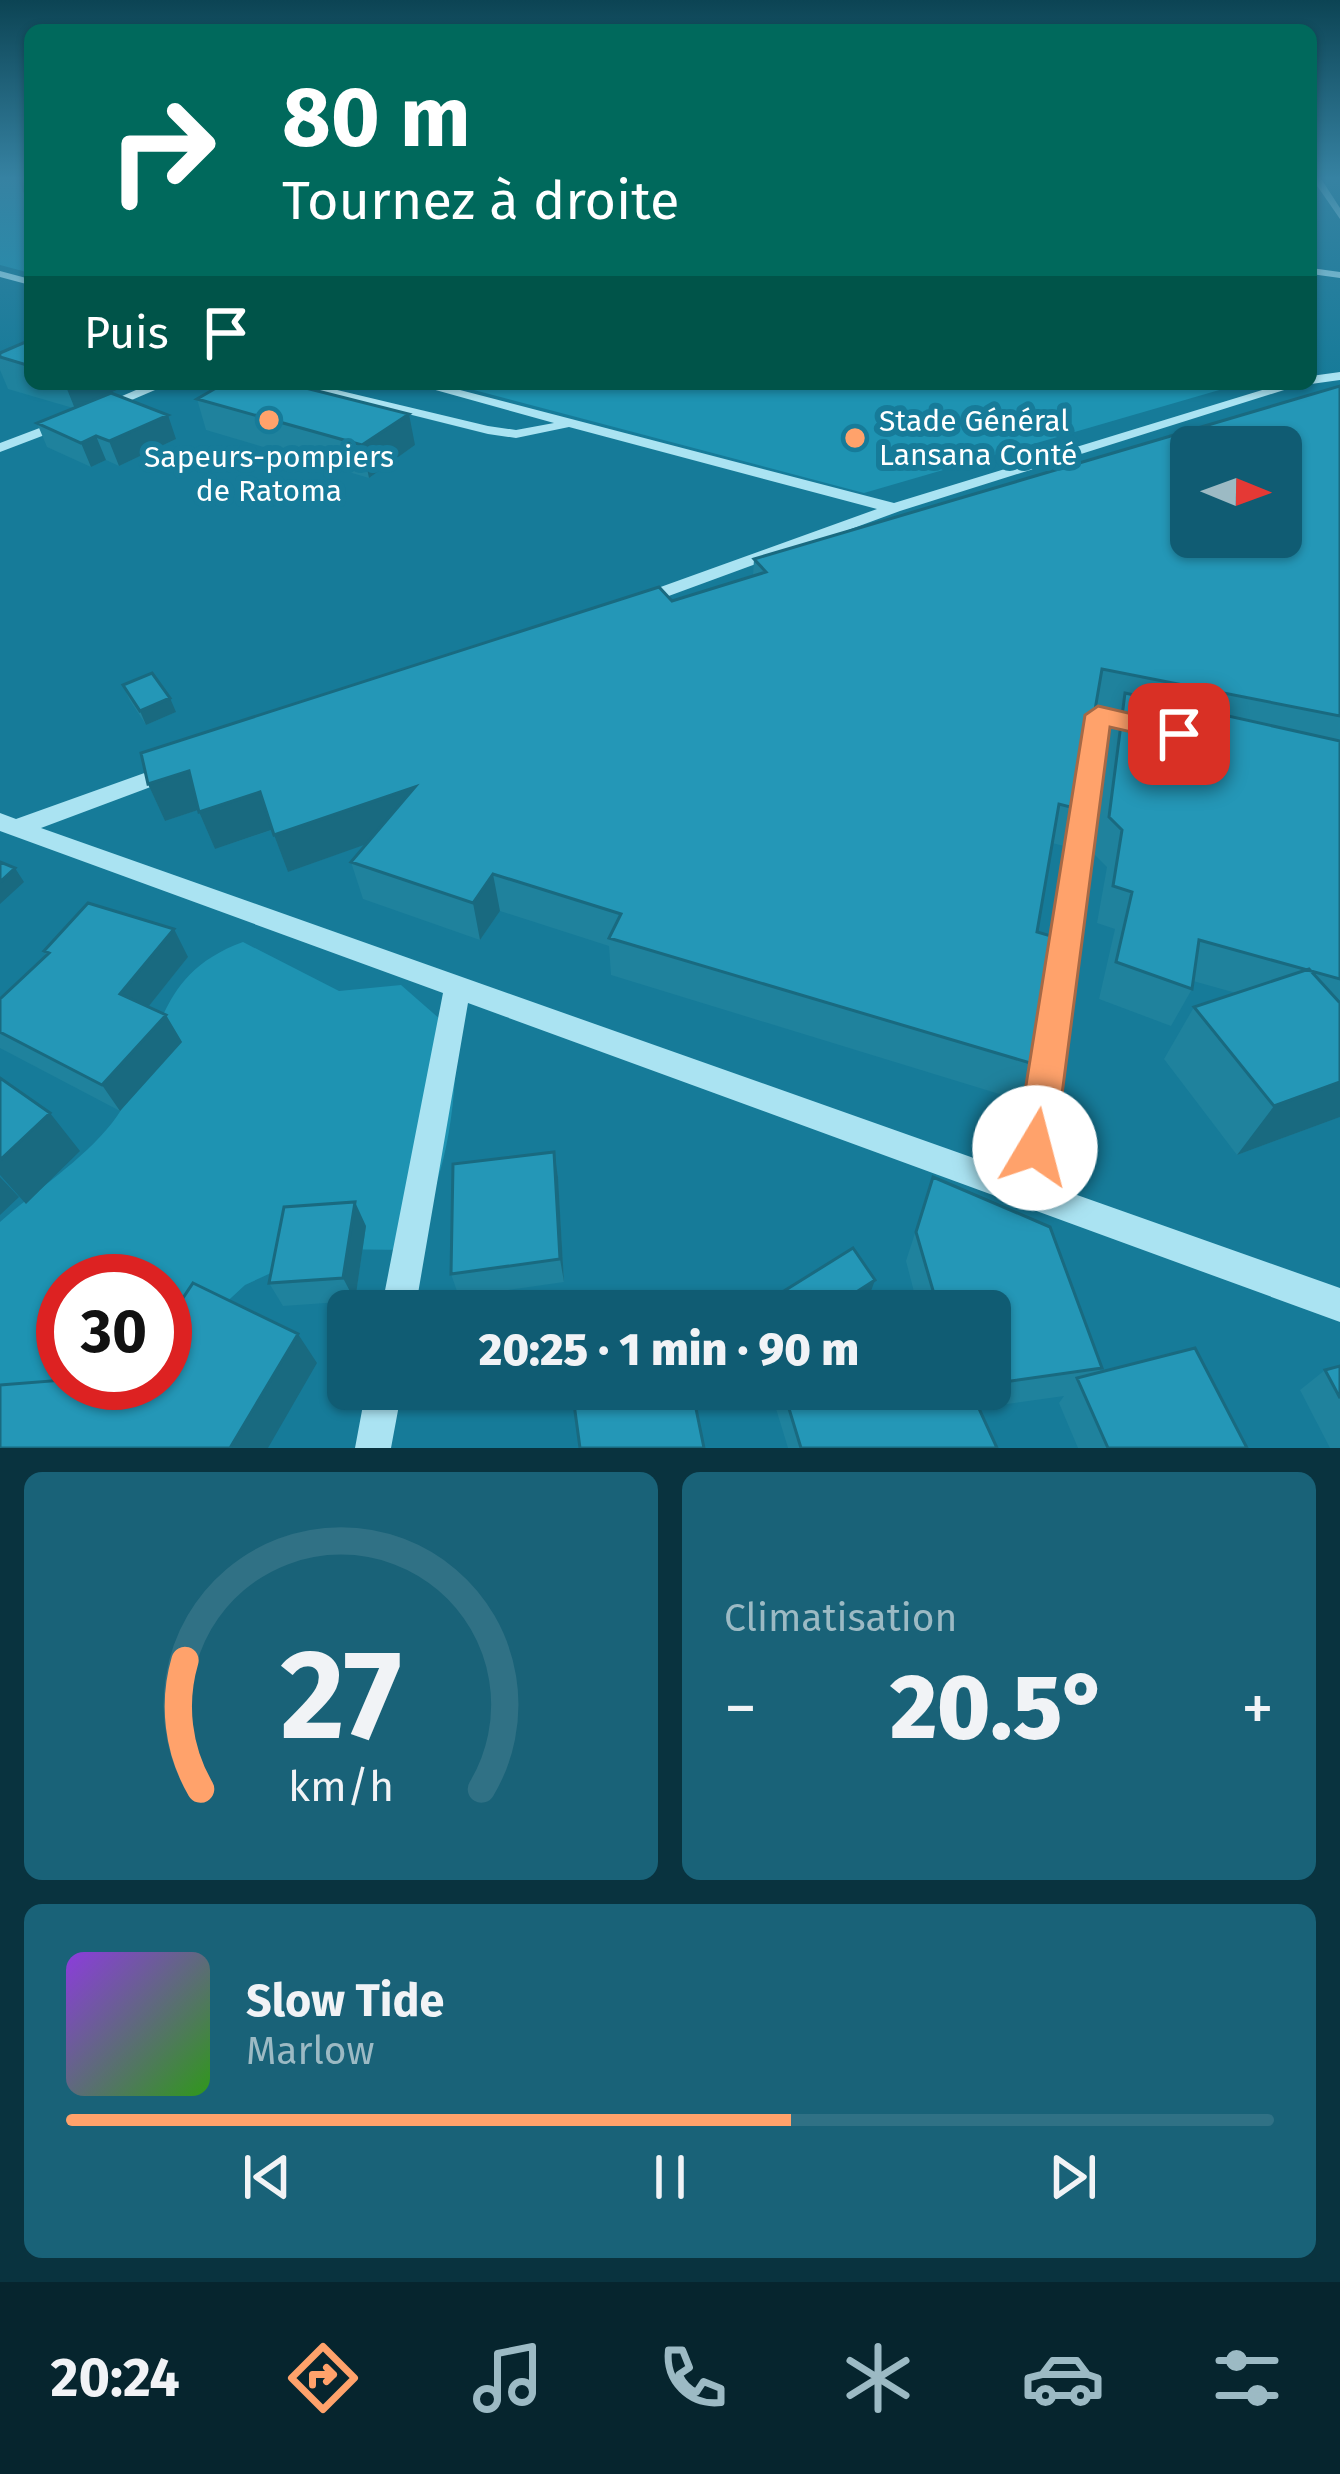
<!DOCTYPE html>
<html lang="fr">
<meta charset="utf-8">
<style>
:root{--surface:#105c73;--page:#196278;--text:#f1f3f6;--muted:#9cbac4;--line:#307185;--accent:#ffa26b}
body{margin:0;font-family:"Fira Sans",sans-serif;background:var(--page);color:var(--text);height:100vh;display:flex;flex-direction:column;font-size:45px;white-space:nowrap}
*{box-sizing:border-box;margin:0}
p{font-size:39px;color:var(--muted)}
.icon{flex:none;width:66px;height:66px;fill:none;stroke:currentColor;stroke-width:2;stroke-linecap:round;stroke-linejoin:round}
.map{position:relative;height:1448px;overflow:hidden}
.panel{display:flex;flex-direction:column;gap:24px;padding:24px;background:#09333f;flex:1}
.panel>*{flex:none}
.top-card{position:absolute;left:24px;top:24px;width:1293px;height:366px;border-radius:18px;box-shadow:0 3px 9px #0004;background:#00695c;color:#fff;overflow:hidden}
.needle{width:78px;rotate:91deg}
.fabs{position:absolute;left:1170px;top:426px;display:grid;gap:24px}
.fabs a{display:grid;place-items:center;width:132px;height:132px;border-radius:18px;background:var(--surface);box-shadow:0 3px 9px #0004;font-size:60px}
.speed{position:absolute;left:36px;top:1254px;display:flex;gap:24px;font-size:60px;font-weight:700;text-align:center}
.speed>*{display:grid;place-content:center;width:156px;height:156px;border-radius:50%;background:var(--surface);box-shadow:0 3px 9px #0004;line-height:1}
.speed .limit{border:18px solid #d22;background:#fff;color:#111}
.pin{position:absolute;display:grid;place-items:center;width:102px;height:102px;color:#fff;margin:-51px;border-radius:24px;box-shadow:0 6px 18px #0006}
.me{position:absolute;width:132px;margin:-66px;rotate:8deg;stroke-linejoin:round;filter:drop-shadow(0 0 9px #0008)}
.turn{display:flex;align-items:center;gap:42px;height:252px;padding:0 60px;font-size:54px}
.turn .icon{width:156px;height:156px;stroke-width:2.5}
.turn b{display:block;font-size:84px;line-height:102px}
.then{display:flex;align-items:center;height:114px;padding:0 60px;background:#0003;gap:24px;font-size:45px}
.big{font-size:90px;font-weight:800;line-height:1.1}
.panel .card{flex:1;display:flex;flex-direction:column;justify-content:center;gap:18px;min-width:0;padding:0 42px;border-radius:18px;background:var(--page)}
.panel .dial{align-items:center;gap:0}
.dial svg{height:312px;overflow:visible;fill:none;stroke:var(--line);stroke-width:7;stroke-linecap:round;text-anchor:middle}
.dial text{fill:var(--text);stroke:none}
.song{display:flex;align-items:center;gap:36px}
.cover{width:144px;height:144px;border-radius:18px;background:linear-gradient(135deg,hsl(270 70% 55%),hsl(110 70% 35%))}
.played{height:12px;border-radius:6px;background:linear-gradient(90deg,var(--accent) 60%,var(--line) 60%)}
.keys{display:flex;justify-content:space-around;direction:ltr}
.heat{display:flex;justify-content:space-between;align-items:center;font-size:66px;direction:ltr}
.panel .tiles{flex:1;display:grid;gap:24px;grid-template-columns:1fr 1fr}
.card:last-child{grid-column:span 2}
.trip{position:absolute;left:327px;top:1290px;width:684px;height:120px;border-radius:18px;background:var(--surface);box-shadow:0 3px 9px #0004;font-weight:800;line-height:120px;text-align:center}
.menu{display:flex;height:192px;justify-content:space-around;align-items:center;background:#06252e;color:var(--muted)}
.menu .icon{width:84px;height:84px}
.menu .active{color:var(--accent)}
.menu b{font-size:54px;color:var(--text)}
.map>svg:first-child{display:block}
</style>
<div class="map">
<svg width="1340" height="1448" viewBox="0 0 1340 1448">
<rect width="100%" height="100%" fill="#167b99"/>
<path fill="#1e93b2" d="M0,177h30v96l-30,-8z
M451,384h789l-376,109z
M243,942l96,49 62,-6 56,49c-2,81 -10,144 -49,216l-85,-1 -78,36 -80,74v-78h-102v102l-63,15v-176c35,-31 83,-62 112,-99 52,-67 34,-146 131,-181z"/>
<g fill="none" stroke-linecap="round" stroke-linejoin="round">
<path fill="#aae3f2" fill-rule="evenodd" d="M1311,177h9l20,31v11z
M1311,268l29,4v6l-29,-4z
M0,271l30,8v6l-30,-8z
M1340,372v8l-29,4v-8z
M150,384h19l-63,27 -12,-3z
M288,384h24l176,42 28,4 38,-7 -140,-39h23l457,119 388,-119h21l-403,127 -264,97 -6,-2 -3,-4 3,-4 247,-89 -308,-82 -53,11 -28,-4z
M66,418l7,4 -2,3 -71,27v-9z
M1098,708l52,12 4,5 -11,7 -36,-8 -61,460 294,104v34l-872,-319 -53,308h-34l62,-318 -443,-162v-18l16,6 148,-53h16l3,5 -3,5 -139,52 975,345 72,-458z
M366,1389h36l-11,59h-36z"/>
</g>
<path fill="#1f829d" d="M30,340v44h100l-19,9 65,46 -57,27 -13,-6 -15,7 -44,-20 -10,-24 36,-15 -65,-19 -8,-19v-17z
M305,384l1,4 109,57 -46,33 -163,-48 -9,-31z
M1340,386v731l-103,38 -73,-96 30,-52 42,-14 -43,-12 -1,8 -21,37 -72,-27 16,-70 -18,-6 10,-56 -13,-13 17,-124 7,-19 -22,-4 -18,102 -14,37 -12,-3 -15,89v133l-15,36 -411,-126 -2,-29 -109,-35 -20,29 -117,-41 -12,-37 15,-18 -78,28 -16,-42 -57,19 -17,-39 -33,11 -17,-37 524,-183 81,-25 1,-17z
M123,685l53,27 -30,13 -17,-26z
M44,951l144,6 -40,50 18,8 16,27 -62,69 -120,-63v-49l46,-44z
M554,1152l4,25 6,105 -105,15 -8,-23z
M933,1177l169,191 -3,4 148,76h-169l-19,-45 5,-7 -85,12 18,40h-209l-18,-59h220v-78h-71l-13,-50z
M366,1226l-11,75 -72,5 -14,-23z
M784,1291h87l-30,20h-53l-6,-9z
M1340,1366v82h-10l-30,-58 25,-20z"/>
<path fill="#196a80" d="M30,177v33l-12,-32z
M65,384h65l-55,25z
M409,414l6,31 -46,33 -7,-33z
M168,415l8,24 -57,27 -10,-25z
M96,436l10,24 -15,7 -10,-24z
M170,698l6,14 -30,13 -6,-14z
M189,771l15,37 -39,13 -17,-37z
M415,787l8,37 -135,48 -14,-37z
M260,792l14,37 -59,20 -16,-37z
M15,868l9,14 -24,22v-22z
M493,874l7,37 -20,29 -7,-37z
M174,929l14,28 -51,64 -17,-27z
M166,1015l16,27 -62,69 -18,-26z
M1340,1082v35l-103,38 37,-49z
M50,1113l30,38 -54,53 -26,-29v-15z
M554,1152l4,25 6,105 -4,-23z
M0,1177l19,20 -19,18z
M355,1202l11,24 -11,75 -12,-23z
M875,1280l-4,11 -30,20h-14z
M298,1334l19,29 -49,85h-38z"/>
<path fill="#2497b7" stroke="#196a80" stroke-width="3" fill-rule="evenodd" d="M30,340v26l-30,-9v-4z
M223,384h78l-3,2 111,28 -47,31 -165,-46z
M1340,386v330l-238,-47 -24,140 -19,-5 -22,128 21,6 -21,127 -428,-127 12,-24 -128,-40 -20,29 -122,-41 64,-75 -141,48 -14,-43 -61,20 -10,-41 -41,13 -7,-31 518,-166 13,14 94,-29 -12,-13zM1191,447h90v90h-90z
M111,393l57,22 -59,26 -13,-5 -15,7 -44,-20z
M152,673l18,25 -30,13 -17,-26z
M1125,693l215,48v238l-141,-39 -7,49 -76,-27 16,-70 -19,-6 9,-56 -13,-13z
M0,862l15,6 -15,14z
M88,903l86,26 -54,65 46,21 -64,70 -102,-53v-33l49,-46 -5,-2z
M1309,969l31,34v79l-66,24 -80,-99z
M0,1078l50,35 -50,47z
M554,1152l6,107 -109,15 2,-110z
M933,1177l117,50 52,141 -112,16v-73h-51l-23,-79z
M355,1202l-12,76 -74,5 15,-76z
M853,1248l22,32 -48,31h-30l-13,-20z
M193,1283l105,51 -68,114h-230v-63l63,-5v3h102v-58z
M672,1295l4,16h-71z
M1195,1348l52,100h-139l-31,-70z
M1340,1366v32l-15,-28z
M572,1389h120l12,59h-124z
M783,1389h187l27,59h-196z"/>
<linearGradient id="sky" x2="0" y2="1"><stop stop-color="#0c4454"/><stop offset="0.47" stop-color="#3682a2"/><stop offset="1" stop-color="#3682a2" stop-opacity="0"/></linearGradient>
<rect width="1340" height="379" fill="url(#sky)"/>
<path fill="#ffa26b" stroke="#a66946" stroke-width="3" d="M1098,706l91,21 4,7 -14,9 -69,-16 -55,421 -6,14 -14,5 -14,-5 -5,-14 69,-433z"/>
<g fill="#ffa26b" stroke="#167b99" stroke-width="4.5">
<circle cx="269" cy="420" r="12"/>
<circle cx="855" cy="438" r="12"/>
</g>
<g text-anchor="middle" stroke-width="12" stroke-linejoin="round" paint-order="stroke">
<g font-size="30" fill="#fff" stroke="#167b99" text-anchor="start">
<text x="879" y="431">Stade Général<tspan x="879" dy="34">Lansana Conté</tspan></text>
<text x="269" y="467" text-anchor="middle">Sapeurs-pompiers<tspan x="269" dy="34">de Ratoma</tspan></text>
</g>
</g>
</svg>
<div class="fabs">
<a><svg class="needle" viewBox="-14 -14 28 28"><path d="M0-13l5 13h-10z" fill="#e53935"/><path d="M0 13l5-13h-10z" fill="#9cbac4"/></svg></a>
</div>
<div class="speed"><div class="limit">30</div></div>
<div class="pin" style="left:1179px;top:734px;background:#d93025"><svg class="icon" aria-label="arrive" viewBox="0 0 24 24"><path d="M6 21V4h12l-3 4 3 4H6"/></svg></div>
<svg class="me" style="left:1035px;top:1148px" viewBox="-20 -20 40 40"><circle r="19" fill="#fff"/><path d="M0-13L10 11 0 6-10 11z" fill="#ffa26b"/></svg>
<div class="trip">20:25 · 1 min · 90 m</div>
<div class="top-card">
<div class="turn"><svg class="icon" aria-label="right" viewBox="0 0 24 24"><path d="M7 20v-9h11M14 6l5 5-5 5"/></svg><div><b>80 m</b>Tournez à droite</div></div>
<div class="then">Puis<svg class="icon" aria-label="arrive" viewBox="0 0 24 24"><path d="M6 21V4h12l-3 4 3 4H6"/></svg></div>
</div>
</div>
<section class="panel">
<div class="tiles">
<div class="card dial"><svg viewBox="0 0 100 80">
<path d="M14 69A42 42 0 1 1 86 69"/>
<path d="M14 69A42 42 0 0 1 10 36" stroke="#ffa26b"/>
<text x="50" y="56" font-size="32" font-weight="700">27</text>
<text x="50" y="72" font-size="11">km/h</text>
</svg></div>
<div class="card"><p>Climatisation</p>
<div class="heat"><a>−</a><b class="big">20.5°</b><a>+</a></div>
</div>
<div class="card">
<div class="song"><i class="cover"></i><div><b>Slow Tide</b><p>Marlow</p></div></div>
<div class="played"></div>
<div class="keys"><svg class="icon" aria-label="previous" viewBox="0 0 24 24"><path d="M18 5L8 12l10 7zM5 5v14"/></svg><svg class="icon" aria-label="pause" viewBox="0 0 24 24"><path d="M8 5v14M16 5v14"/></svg><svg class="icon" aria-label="next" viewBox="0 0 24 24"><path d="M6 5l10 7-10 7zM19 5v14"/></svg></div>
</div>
</div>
</section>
<nav class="menu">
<b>20:24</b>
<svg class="icon active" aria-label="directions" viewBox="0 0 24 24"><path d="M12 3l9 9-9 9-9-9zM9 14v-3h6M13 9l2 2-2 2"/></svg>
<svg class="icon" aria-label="music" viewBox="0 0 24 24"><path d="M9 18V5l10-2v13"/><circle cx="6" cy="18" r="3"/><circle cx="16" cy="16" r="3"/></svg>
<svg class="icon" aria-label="phone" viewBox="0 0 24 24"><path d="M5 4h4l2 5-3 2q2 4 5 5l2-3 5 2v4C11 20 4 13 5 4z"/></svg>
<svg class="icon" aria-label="climate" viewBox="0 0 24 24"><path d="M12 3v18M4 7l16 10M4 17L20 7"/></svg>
<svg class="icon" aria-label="car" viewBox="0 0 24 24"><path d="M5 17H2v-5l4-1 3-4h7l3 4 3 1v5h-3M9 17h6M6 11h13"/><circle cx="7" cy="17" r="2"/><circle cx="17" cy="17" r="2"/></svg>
<svg class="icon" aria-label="filters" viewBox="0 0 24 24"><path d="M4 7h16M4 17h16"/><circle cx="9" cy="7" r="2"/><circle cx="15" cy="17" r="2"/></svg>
</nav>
